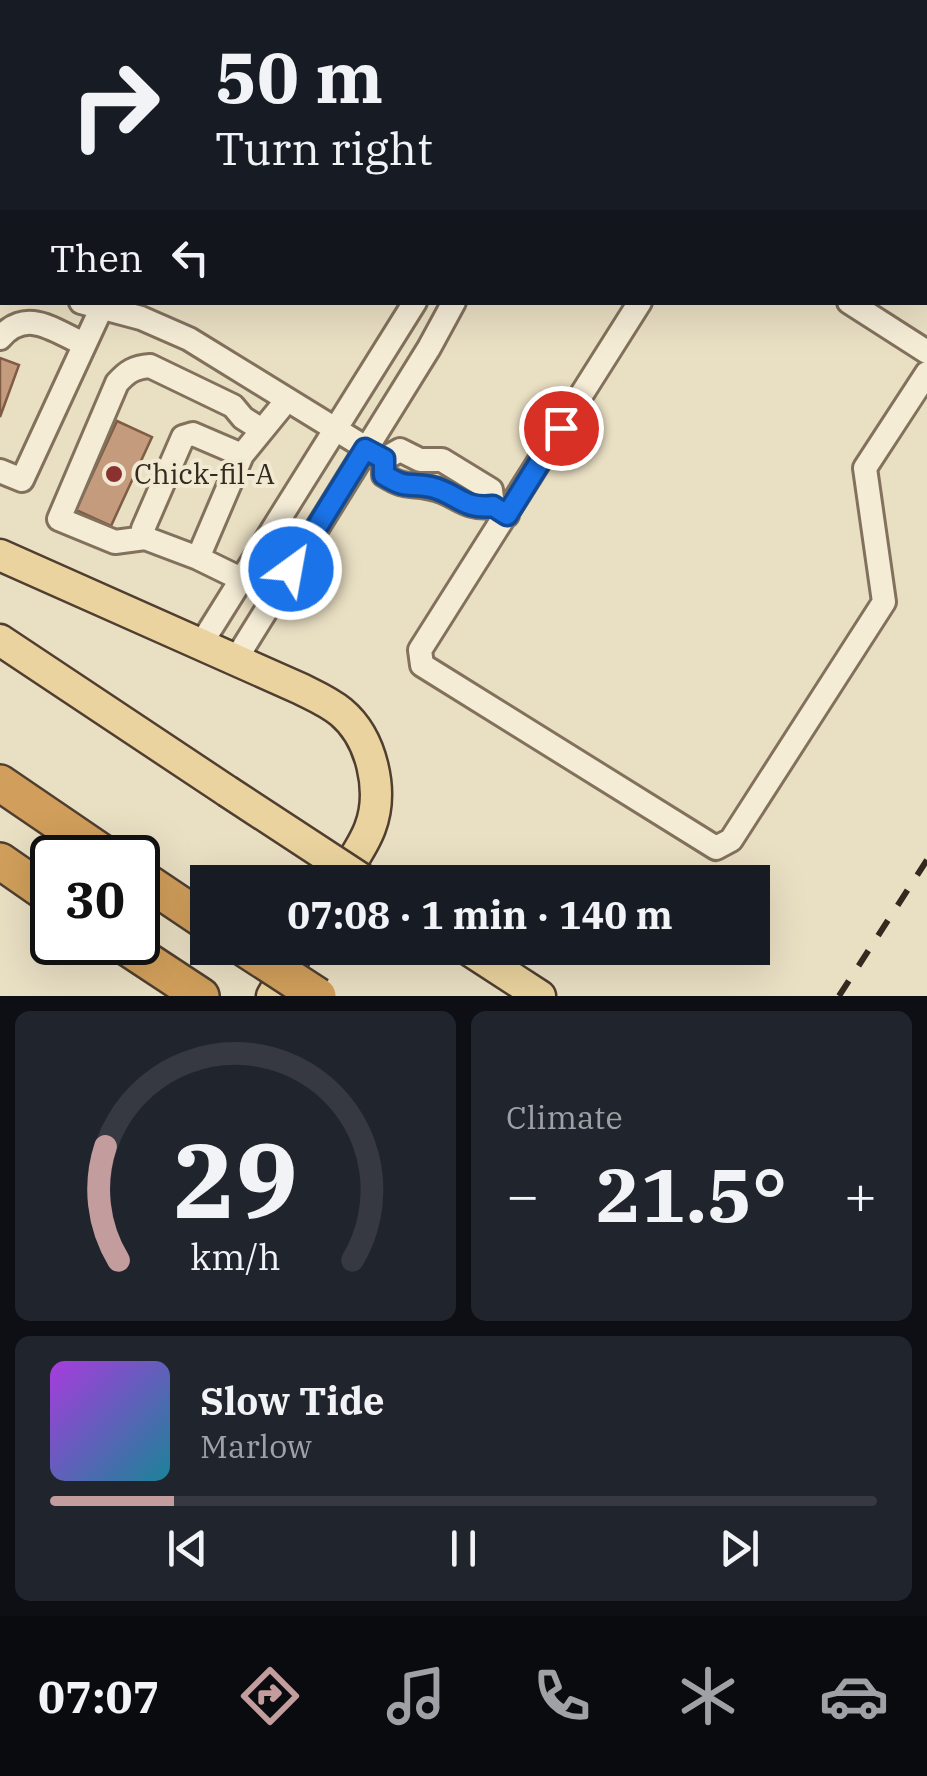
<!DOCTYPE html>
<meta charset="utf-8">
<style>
:root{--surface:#171b24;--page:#20242c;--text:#f1f3f6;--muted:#9ea1a6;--line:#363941;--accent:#c39c9d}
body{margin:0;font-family:"IBM Plex Serif",serif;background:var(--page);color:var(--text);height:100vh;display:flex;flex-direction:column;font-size:38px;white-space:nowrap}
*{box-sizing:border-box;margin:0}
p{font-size:32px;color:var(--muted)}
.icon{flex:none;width:55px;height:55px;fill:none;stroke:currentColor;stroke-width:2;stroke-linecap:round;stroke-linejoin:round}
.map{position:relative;height:996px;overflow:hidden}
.details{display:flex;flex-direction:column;gap:15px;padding:15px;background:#0d0f14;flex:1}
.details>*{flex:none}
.banner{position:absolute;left:0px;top:0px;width:928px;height:305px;box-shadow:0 10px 40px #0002;background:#171b24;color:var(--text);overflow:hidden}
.speed{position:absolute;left:30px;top:835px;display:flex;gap:20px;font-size:50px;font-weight:700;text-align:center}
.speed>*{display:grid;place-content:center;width:130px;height:130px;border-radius:50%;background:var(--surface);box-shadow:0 10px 40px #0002;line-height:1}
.speed .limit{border:5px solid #111;border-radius:15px;background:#fff;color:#111}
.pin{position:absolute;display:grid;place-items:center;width:85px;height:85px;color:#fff;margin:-42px;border:5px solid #fff;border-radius:50%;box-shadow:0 2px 10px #0007}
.me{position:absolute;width:110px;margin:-55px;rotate:32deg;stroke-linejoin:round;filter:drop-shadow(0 0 8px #0008)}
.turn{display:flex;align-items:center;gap:35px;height:210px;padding:0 50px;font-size:45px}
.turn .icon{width:130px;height:130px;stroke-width:2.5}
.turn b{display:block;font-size:70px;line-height:85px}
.then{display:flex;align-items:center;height:95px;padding:0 50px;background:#0003;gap:20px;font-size:38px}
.big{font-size:75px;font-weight:800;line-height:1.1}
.details .widget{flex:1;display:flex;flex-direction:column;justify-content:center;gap:15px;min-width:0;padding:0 35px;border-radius:15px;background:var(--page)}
.details .dial{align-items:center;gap:0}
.dial svg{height:260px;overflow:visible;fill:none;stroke:var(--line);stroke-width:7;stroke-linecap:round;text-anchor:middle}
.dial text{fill:var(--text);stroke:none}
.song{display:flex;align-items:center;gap:30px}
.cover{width:120px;height:120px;border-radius:15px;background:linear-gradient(135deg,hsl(280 70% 55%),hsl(190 70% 35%))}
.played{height:10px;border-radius:5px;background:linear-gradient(90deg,var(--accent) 15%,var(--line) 15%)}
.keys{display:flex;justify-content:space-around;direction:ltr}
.heat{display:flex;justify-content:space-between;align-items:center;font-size:55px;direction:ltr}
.details .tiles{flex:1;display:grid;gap:15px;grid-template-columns:1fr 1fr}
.widget:last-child{grid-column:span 2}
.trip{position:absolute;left:190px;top:865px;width:580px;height:100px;border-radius:0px;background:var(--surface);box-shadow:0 10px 40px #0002;font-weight:800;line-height:100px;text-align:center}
.tabs{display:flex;height:160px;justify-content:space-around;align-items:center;background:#090b0e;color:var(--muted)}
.tabs .icon{width:70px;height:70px}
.tabs .selected{color:var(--accent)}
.tabs b{font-size:45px;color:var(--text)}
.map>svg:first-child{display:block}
</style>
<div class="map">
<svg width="927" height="996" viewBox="0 0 927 996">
<rect width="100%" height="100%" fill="#e9dfc3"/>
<path fill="#c49b7d" stroke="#7f5c44" stroke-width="2.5" d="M247,0h251l-253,2z
M0,358l19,7 -19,52z
M117,421l35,16 -41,89 -35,-16z"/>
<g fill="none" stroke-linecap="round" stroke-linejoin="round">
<defs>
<path id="minor" d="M165,0l3,2
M624,2l2,-2
M925,268l2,1
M0,270l2,1
M81,302l60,16 48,21 195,120
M640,302l-220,348 2,15 294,183 15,-8 153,-238 -19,-134 62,-95
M849,302l78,50
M0,338c27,-31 54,-7 84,6
M384,459v16c24,15 24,7 47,13 26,5 32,22 62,18l14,9
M384,459l16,-9 20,10h22l49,30 2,16
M0,471l22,9 80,-173
M145,538l-30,4 -56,-23 58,-136c10,-11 17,-16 33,-17l83,40 10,12 19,12
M198,558l44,-103 45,-55
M241,579l-43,-21 -53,-20 -2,-9 40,-92 10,-3 49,21
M201,644l214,-342
M236,659l193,-311 25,-46"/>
<path id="major" d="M0,555l301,134c14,7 28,13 40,23 31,26 43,79 29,116 -7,19 -21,37 -31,54
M0,640l227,151
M466,948l74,48
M272,996l28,-48"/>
<path id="highway" d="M0,783l110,75
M0,861l52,36
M138,876l70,47
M119,942l82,54"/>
</defs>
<use href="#minor" stroke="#82715c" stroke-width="28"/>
<use href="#major" stroke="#503f30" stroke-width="35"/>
<use href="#highway" stroke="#503f30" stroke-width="40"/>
<use href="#minor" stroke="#f5ecd6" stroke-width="22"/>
<use href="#major" stroke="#ead39e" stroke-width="30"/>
<use href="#highway" stroke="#d19f5b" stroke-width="35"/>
<path stroke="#33291e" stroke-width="6" stroke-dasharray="18 18" stroke-linecap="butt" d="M839,996l88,-136"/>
<defs>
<path id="major-bridge" d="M227,791l139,91"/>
<path id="highway-bridge" d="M244,948l74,48"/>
</defs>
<use href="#major-bridge" stroke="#503f30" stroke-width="35" stroke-linecap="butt"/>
<use href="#highway-bridge" stroke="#503f30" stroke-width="40" stroke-linecap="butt"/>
<use href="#major-bridge" stroke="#ead39e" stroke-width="30"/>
<use href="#highway-bridge" stroke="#d19f5b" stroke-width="35"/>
</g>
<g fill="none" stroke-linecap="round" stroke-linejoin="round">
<defs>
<path id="route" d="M291,569l74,-120 19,10v16c24,15 24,7 47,12 26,6 32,23 62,19l14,9 54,-87"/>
</defs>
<use href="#route" stroke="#114b97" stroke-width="25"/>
<use href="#route" stroke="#1a73e8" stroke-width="18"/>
</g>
<circle fill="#8b3231" stroke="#f2e9d2" stroke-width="4" cx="114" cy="474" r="10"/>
<g text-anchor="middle" stroke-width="8" stroke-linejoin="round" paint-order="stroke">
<g font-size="28" fill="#33291e" stroke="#f2e9d2" text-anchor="start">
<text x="134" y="484">Chick-fil-A</text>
</g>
</g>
</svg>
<div class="speed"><div class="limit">30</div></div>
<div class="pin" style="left:561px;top:428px;background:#d93025"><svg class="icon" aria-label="arrive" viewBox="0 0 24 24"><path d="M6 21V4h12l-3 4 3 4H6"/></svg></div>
<svg class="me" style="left:291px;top:569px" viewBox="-20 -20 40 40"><circle r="17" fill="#1a73e8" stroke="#fff" stroke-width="3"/><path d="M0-11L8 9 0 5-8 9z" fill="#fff"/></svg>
<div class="trip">07:08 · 1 min · 140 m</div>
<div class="banner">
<div class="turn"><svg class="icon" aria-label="right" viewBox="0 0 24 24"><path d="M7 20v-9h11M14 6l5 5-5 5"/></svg><div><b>50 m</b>Turn right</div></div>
<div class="then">Then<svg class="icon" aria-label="left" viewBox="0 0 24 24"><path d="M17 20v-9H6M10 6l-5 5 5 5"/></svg></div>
</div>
</div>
<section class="details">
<div class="tiles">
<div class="widget dial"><svg viewBox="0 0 100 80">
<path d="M14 69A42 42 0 1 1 86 69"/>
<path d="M14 69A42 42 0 0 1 10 34" stroke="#c39c9d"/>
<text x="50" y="56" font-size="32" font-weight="700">29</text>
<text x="50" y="72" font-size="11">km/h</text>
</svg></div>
<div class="widget"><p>Climate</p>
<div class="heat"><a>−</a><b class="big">21.5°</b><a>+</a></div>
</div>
<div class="widget">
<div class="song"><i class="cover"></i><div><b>Slow Tide</b><p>Marlow</p></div></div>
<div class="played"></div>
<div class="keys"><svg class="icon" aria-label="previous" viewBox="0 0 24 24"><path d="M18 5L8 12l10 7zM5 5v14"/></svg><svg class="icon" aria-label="pause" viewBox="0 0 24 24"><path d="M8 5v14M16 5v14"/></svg><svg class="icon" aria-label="next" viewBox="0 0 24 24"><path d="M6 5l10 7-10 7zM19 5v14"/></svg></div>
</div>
</div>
</section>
<nav class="tabs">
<b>07:07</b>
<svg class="icon selected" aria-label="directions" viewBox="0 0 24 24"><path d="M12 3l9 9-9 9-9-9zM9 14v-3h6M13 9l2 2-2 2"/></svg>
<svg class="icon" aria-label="music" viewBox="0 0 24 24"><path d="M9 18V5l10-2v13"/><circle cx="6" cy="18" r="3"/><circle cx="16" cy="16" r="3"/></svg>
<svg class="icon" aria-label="phone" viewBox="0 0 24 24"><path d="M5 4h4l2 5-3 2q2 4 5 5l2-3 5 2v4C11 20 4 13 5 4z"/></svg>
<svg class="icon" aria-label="climate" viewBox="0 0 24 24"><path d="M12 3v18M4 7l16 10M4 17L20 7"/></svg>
<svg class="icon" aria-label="car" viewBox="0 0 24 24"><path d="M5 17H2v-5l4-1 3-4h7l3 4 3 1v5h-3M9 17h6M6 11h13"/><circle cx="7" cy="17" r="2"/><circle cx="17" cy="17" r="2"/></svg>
</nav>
